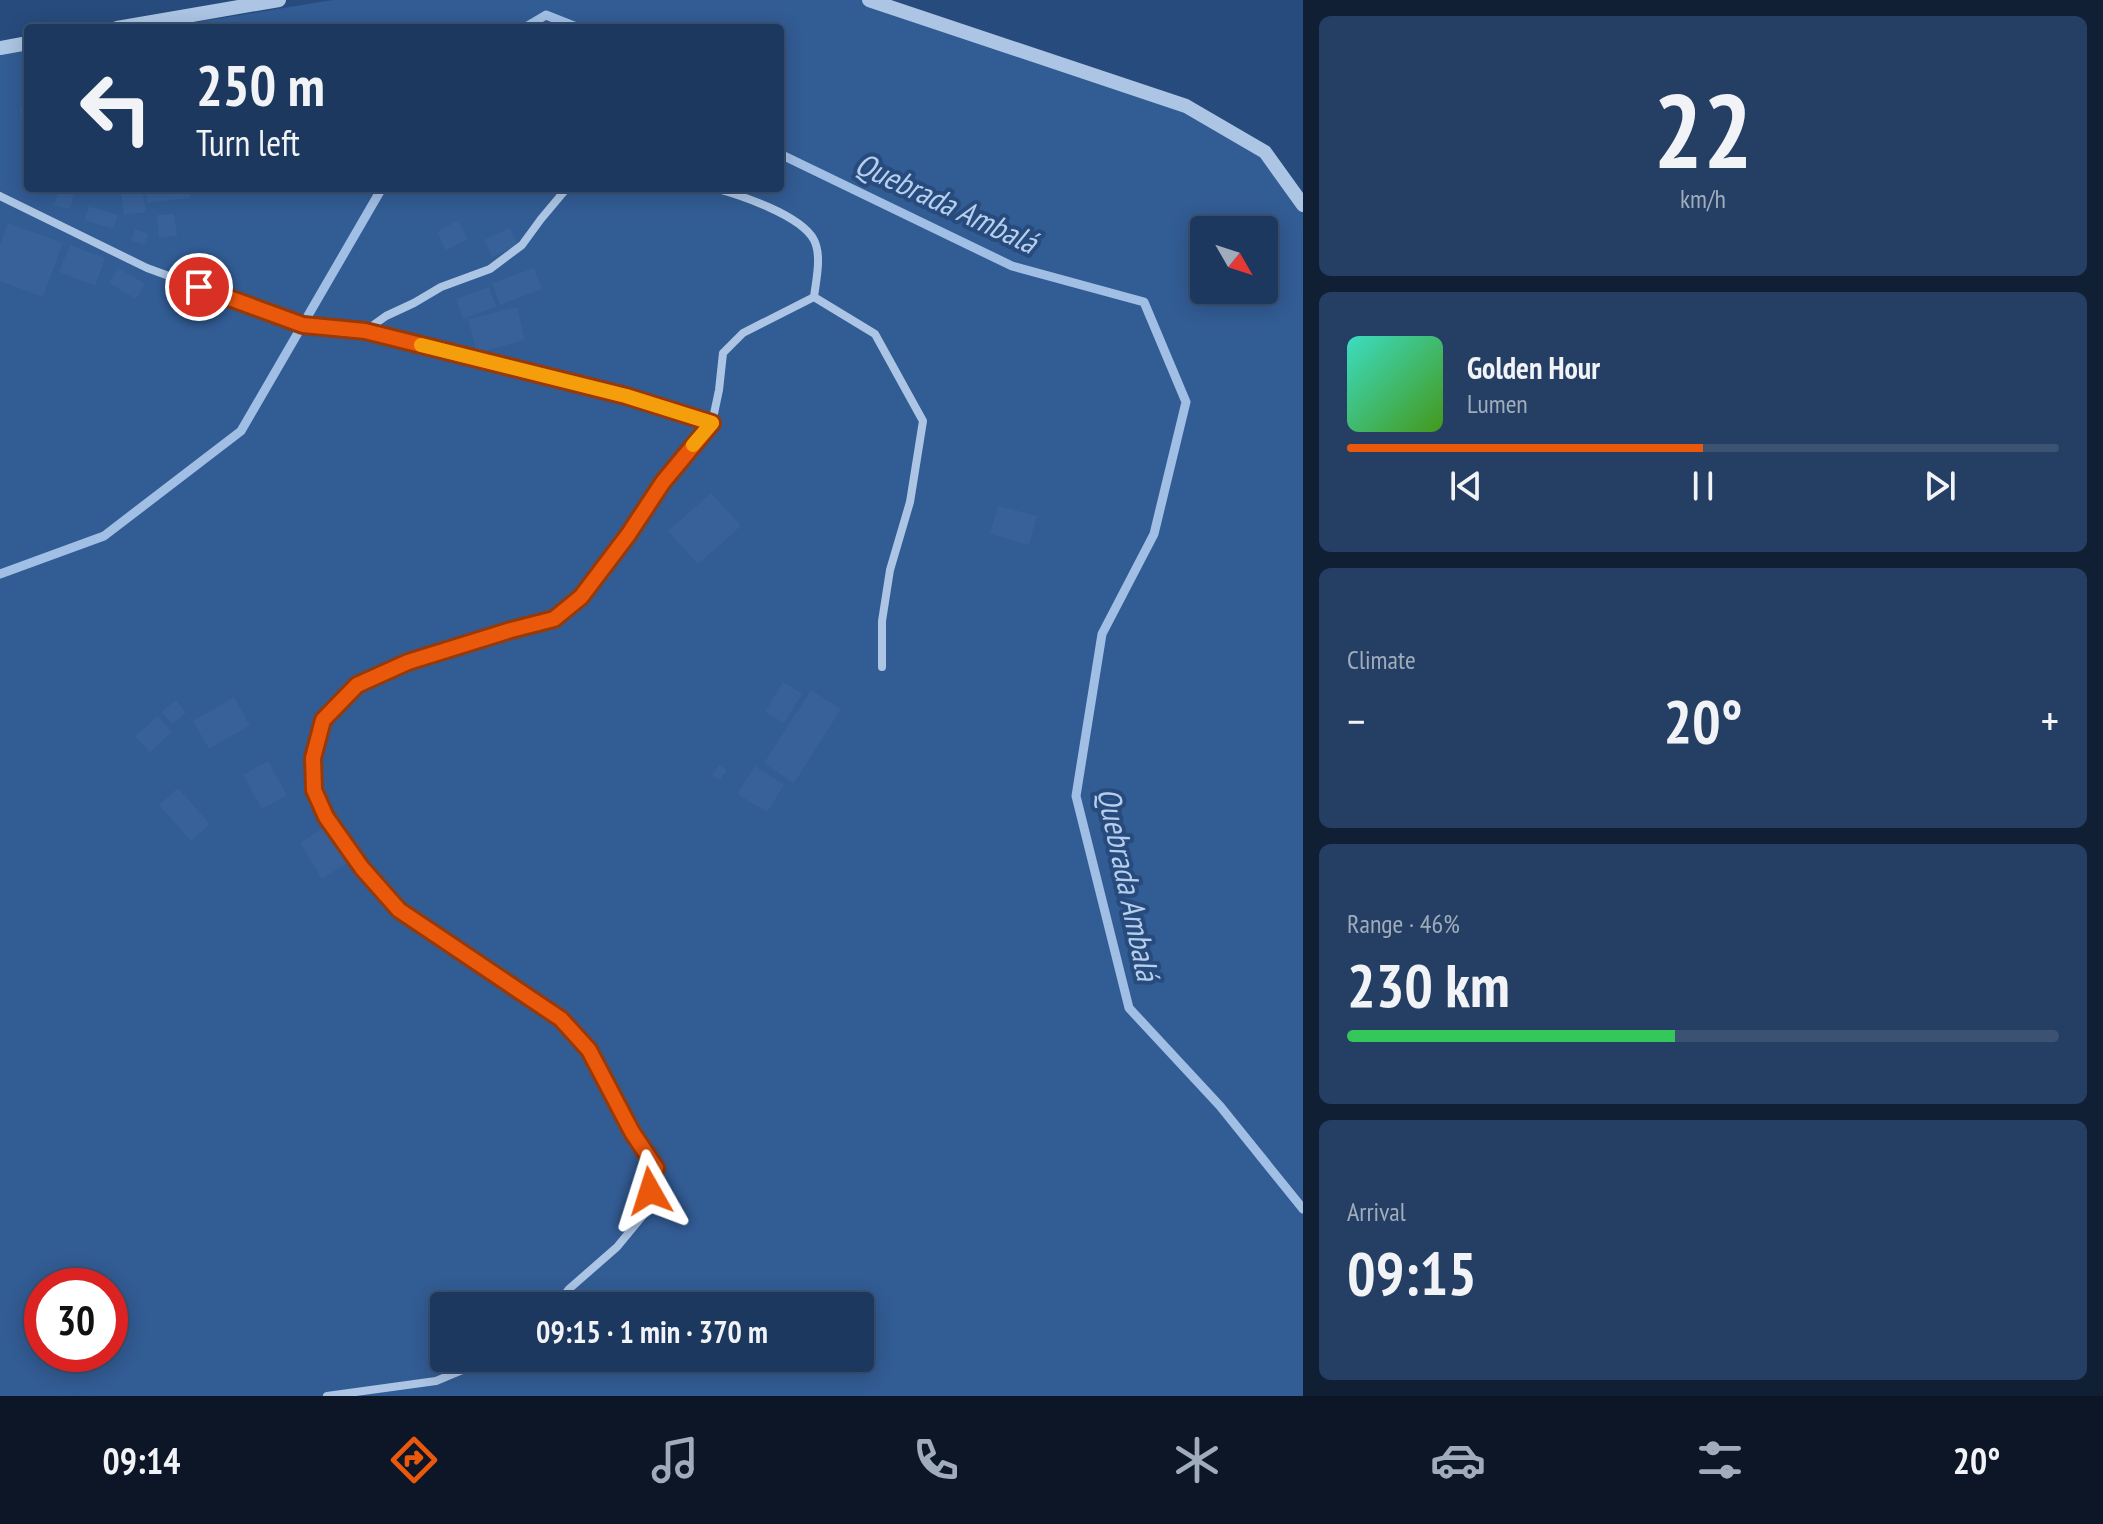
<!DOCTYPE html>
<meta charset="utf-8">
<style>
:root{--surface:#1d385e;--page:#253f64;--text:#f1f3f6;--muted:#a0acbc;--line:#3b5273;--accent:#ea580c}
body{margin:0;font-family:"PT Sans Narrow",sans-serif;background:var(--page);color:var(--text);height:100vh;display:flex;flex-direction:column;font-size:30px;white-space:nowrap}
*{box-sizing:border-box;margin:0}
p{font-size:26px;color:var(--muted)}
.icon{flex:none;width:44px;height:44px;fill:none;stroke:currentColor;stroke-width:2;stroke-linecap:round;stroke-linejoin:round}
.map{position:relative;flex:1;overflow:hidden}
.panel{display:flex;flex-direction:column;gap:16px;padding:16px;background:#101f34;width:800px}
.panel>*{flex:none}
.top-card{position:absolute;left:24px;top:24px;width:760px;height:168px;border-radius:8px;box-shadow:0 4px 20px #0003,0 0 0 2px var(--line);background:#1d385e;color:var(--text);overflow:hidden}
.needle{width:52px;rotate:129deg}
.buttons{position:absolute;left:1190px;top:216px;display:grid;gap:16px}
.buttons a{display:grid;place-items:center;width:88px;height:88px;border-radius:8px;background:var(--surface);box-shadow:0 4px 20px #0003,0 0 0 2px var(--line);font-size:40px}
.speed{position:absolute;left:24px;top:1268px;display:flex;gap:16px;font-size:40px;font-weight:700;text-align:center}
.speed>*{display:grid;place-content:center;width:104px;height:104px;border-radius:50%;background:var(--surface);box-shadow:0 4px 20px #0003,0 0 0 2px var(--line);line-height:1}
.speed .limit{border:12px solid #d22;background:#fff;color:#111}
.pin{position:absolute;display:grid;place-items:center;width:68px;height:68px;color:#fff;margin:-34px;border:4px solid #fff;border-radius:50%;box-shadow:0 2px 8px #0007}
.me{position:absolute;width:88px;margin:-44px;rotate:354deg;stroke-linejoin:round;filter:drop-shadow(0 0 6px #0008)}
.turn{display:flex;align-items:center;gap:28px;height:168px;padding:0 40px;font-size:36px}
.turn .icon{width:104px;height:104px;stroke-width:2.5}
.turn b{display:block;font-size:56px;line-height:68px}
.big{font-size:60px;font-weight:700;line-height:1.1}
.panel .widget{flex:1;display:flex;flex-direction:column;justify-content:center;gap:12px;min-width:0;padding:0 28px;border-radius:12px;background:var(--page)}
.panel .dial{align-items:center;gap:0}
.dial b{font-size:104px;line-height:1}
.song{display:flex;align-items:center;gap:24px}
.cover{width:96px;height:96px;border-radius:12px;background:linear-gradient(135deg,hsl(170 70% 55%),hsl(100 70% 35%))}
.played{height:8px;border-radius:4px;background:linear-gradient(90deg,var(--accent) 50%,var(--line) 50%)}
.keys{display:flex;justify-content:space-around;direction:ltr}
.heat{display:flex;justify-content:space-between;align-items:center;font-size:44px;direction:ltr}
.charge{height:12px;border-radius:6px;background:linear-gradient(90deg,#34c759 46%,var(--line) 0)}
.trip{position:absolute;left:430px;top:1292px;width:444px;height:80px;border-radius:8px;background:var(--surface);box-shadow:0 4px 20px #0003,0 0 0 2px var(--line);font-weight:700;line-height:80px;text-align:center}
.menu{display:flex;height:128px;justify-content:space-around;align-items:center;background:#0c1626;color:var(--muted)}
.menu .icon{width:56px;height:56px}
.menu .current{color:var(--accent)}
.menu b{font-size:36px;color:var(--text)}
main{display:flex;flex:1;min-height:0}
.map>svg:first-child{display:block}
</style>
<main>
<div class="map">
<svg width="1303" height="1396" viewBox="0 0 1303 1396">
<rect width="100%" height="100%" fill="#274b7d"/>
<path fill="#325c94" fill-rule="evenodd" d="M333,0h536l317,106 79,46 38,53v1191h-1303v-1342l28,-4v138h752v-160h-619zM1204,230h60v60h-60zM42,1286h68v68h-68zM444,1306h416v52h-416z"/>
<g fill="none" stroke-linecap="round" stroke-linejoin="round">
<path stroke="#a1bfe5" stroke-width="9" d="M524,28l22,-13 33,13
M780,154l232,112 132,36 42,100 -32,132 -52,100 -26,162 53,212 91,98 83,103
M0,574l104,-38 137,-105 141,-243"/>
</g>
<path fill="#386199" d="M28,107v35h-2l-6,-34z
M120,188h22l4,24 -22,3z
M146,188h43l2,10 -44,5z
M59,190l15,4 -4,15 -16,-4z
M89,206l29,9 -5,14 -28,-9z
M174,214l3,22 -18,2 -2,-23z
M458,220l10,19 -22,11 -9,-18z
M8,223l55,20 -20,54 -43,-16v-36z
M510,228l8,17 -26,12 -8,-17z
M135,229l13,5 -4,11 -13,-5z
M70,245l35,13 -10,28 -36,-14z
M118,268l27,16 -9,15 -27,-16z
M534,268l8,21 -42,16 -8,-22z
M489,287l7,20 -33,12 -7,-20z
M517,307l8,33 -48,13 -9,-34z
M711,493l30,33 -43,38 -30,-33z
M998,506l39,10 -8,29 -39,-11z
M783,682l19,12 -18,29 -19,-11z
M811,690l30,19 -47,74 -30,-20z
M234,697l16,28 -41,24 -16,-28z
M176,700l10,13 -14,11 -10,-12z
M158,716l14,16 -22,20 -15,-16z
M268,761l19,34 -25,14 -19,-34z
M719,765l8,5 -7,10 -8,-5z
M755,766l29,19 -17,27 -30,-18z
M178,788l32,36 -19,17 -32,-36z
M326,826l23,36 -27,17 -22,-36z"/>
<g fill="none" stroke-linecap="round" stroke-linejoin="round">
<path stroke="#acc5e4" stroke-width="8" d="M0,196l147,72 156,57 62,6 261,65 86,27
M814,297l61,37 48,87 -13,81 -20,68 -8,51v46
M365,331l21,-15 28,-13 27,-16 49,-18 32,-24 19,-26 26,-31
M556,1306l13,-17 48,-42 28,-34 11,-45 -24,-36 -43,-82 -28,-31 -162,-109 -37,-42 -36,-51 -12,-27 -1,-32 10,-38 34,-35 51,-23 103,-32 43,-11 27,-22 34,-44 48,-71 49,-59 7,-33 4,-37 20,-20 71,-36c2,-17 8,-41 0,-57 -13,-25 -74,-45 -100,-52
M327,1396l109,-15 55,-23"/>
<path stroke="#acc5e4" stroke-width="14" d="M869,0l317,106 79,46 38,53
M117,28l162,-28
M0,48l28,-5"/>
</g>
<g fill="none" stroke-linecap="round" stroke-linejoin="round">
<defs>
<path id="route" d="M199,287l104,38 62,6 261,65 86,27 -49,59 -35,53 -47,62 -27,22 -43,11 -103,32 -51,23 -34,35 -10,38 1,32 12,27 36,51 37,42 162,109 28,31 43,82 24,36 -6,23"/>
</defs>
<use href="#route" stroke="#983908" stroke-width="20"/>
<use href="#route" stroke="#ea580c" stroke-width="14"/>
<path stroke="#f59e0b" stroke-width="14" d="M421,345l205,51 86,27 -19,22"/>
</g>
<g text-anchor="middle" stroke-width="8" stroke-linejoin="round" paint-order="stroke">
<g font-size="32" font-style="italic" fill="#b7ceec" stroke="#274b7d">
<text transform="translate(946 203) rotate(25)" y="11">Quebrada Ambalá</text>
<text transform="translate(1128 884) rotate(78)" y="11">Quebrada Ambalá</text>
</g>
</g>
</svg>
<div class="buttons">
<a><svg class="needle" viewBox="-14 -14 28 28"><path d="M0-13l5 13h-10z" fill="#e53935"/><path d="M0 13l5-13h-10z" fill="#a0acbc"/></svg></a>
</div>
<div class="speed"><div class="limit">30</div></div>
<div class="pin" style="left:199px;top:287px;background:#d93025"><svg class="icon" aria-label="arrive" viewBox="0 0 24 24"><path d="M6 21V4h12l-3 4 3 4H6"/></svg></div>
<svg class="me" style="left:650px;top:1191px" viewBox="-20 -20 40 40"><path d="M0-17L14 15 0 8-14 15z" fill="#ea580c" stroke="#fff" stroke-width="4"/></svg>
<div class="trip">09:15 · 1 min · 370 m</div>
<div class="top-card">
<div class="turn"><svg class="icon" aria-label="left" viewBox="0 0 24 24"><path d="M17 20v-9H6M10 6l-5 5 5 5"/></svg><div><b>250 m</b>Turn left</div></div>
</div>
</div>
<section class="panel">
<div class="widget dial"><b>22</b><p>km/h</p></div>
<div class="widget">
<div class="song"><i class="cover"></i><div><b>Golden Hour</b><p>Lumen</p></div></div>
<div class="played"></div>
<div class="keys"><svg class="icon" aria-label="previous" viewBox="0 0 24 24"><path d="M18 5L8 12l10 7zM5 5v14"/></svg><svg class="icon" aria-label="pause" viewBox="0 0 24 24"><path d="M8 5v14M16 5v14"/></svg><svg class="icon" aria-label="next" viewBox="0 0 24 24"><path d="M6 5l10 7-10 7zM19 5v14"/></svg></div>
</div>
<div class="widget"><p>Climate</p>
<div class="heat"><a>−</a><b class="big">20°</b><a>+</a></div>
</div>
<div class="widget"><p>Range · 46%</p><b class="big">230 km</b><div class="charge"></div></div>
<div class="widget"><p>Arrival</p><b class="big">09:15</b></div>
</section>
</main>
<nav class="menu">
<b>09:14</b>
<svg class="icon current" aria-label="directions" viewBox="0 0 24 24"><path d="M12 3l9 9-9 9-9-9zM9 14v-3h6M13 9l2 2-2 2"/></svg>
<svg class="icon" aria-label="music" viewBox="0 0 24 24"><path d="M9 18V5l10-2v13"/><circle cx="6" cy="18" r="3"/><circle cx="16" cy="16" r="3"/></svg>
<svg class="icon" aria-label="phone" viewBox="0 0 24 24"><path d="M5 4h4l2 5-3 2q2 4 5 5l2-3 5 2v4C11 20 4 13 5 4z"/></svg>
<svg class="icon" aria-label="climate" viewBox="0 0 24 24"><path d="M12 3v18M4 7l16 10M4 17L20 7"/></svg>
<svg class="icon" aria-label="car" viewBox="0 0 24 24"><path d="M5 17H2v-5l4-1 3-4h7l3 4 3 1v5h-3M9 17h6M6 11h13"/><circle cx="7" cy="17" r="2"/><circle cx="17" cy="17" r="2"/></svg>
<svg class="icon" aria-label="filters" viewBox="0 0 24 24"><path d="M4 7h16M4 17h16"/><circle cx="9" cy="7" r="2"/><circle cx="15" cy="17" r="2"/></svg>
<b>20°</b>
</nav>
